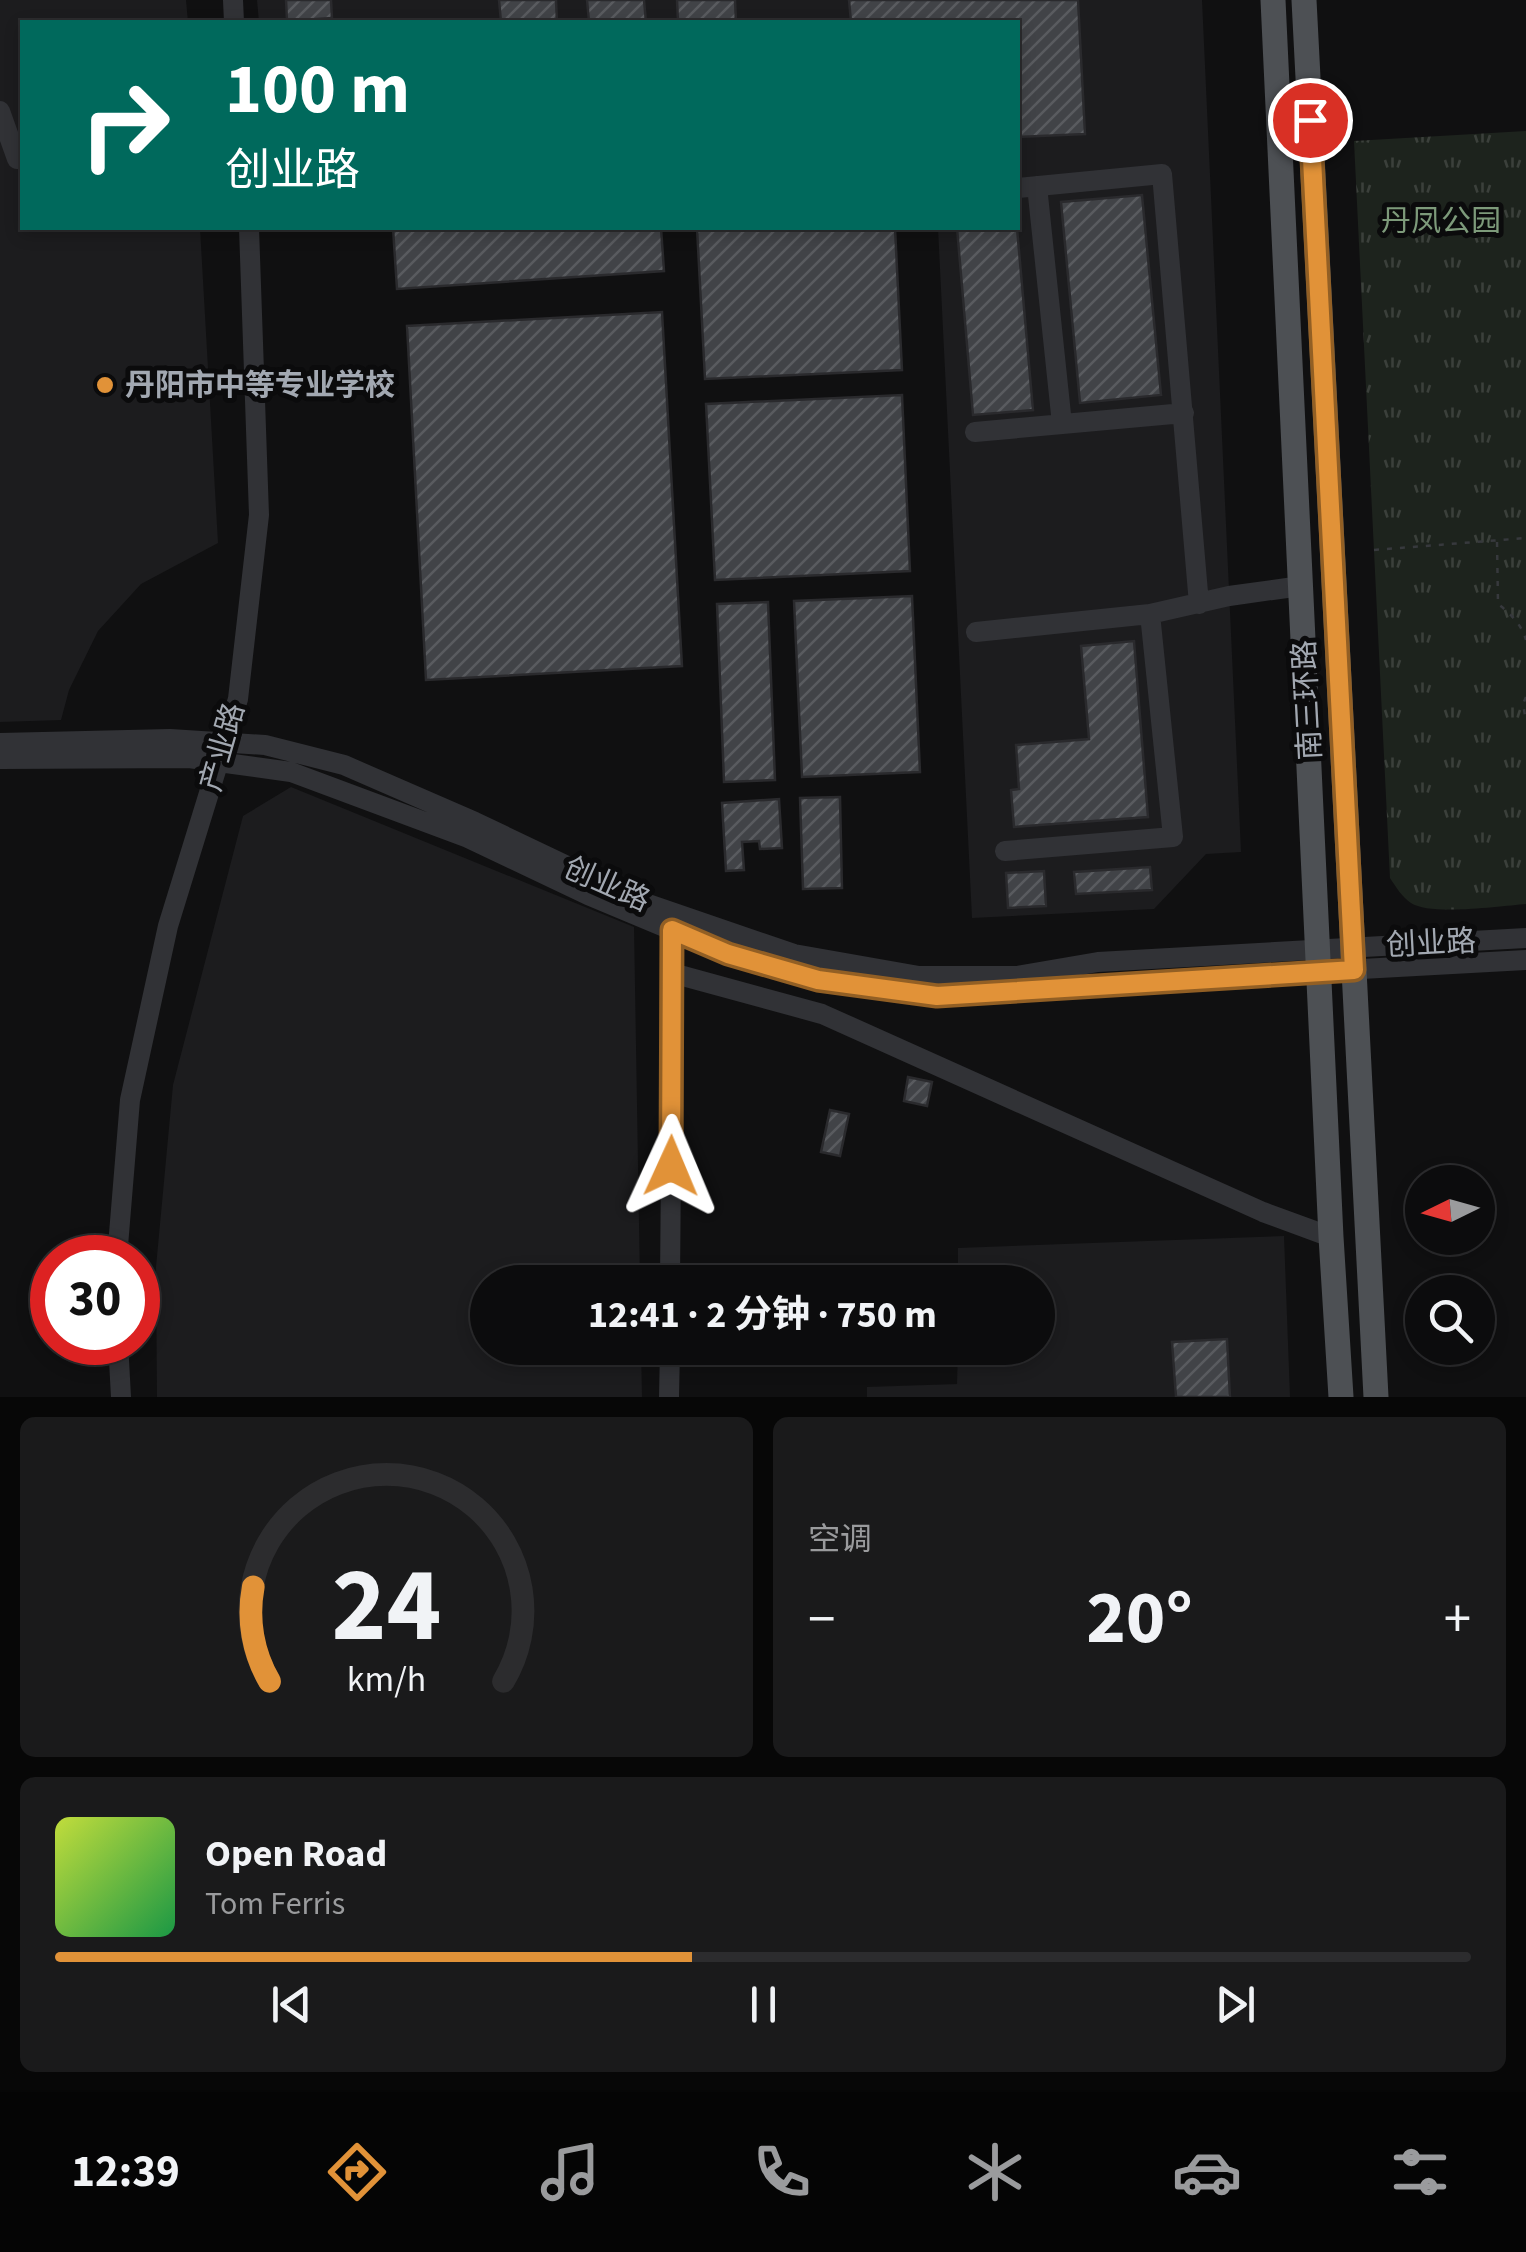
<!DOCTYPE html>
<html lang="zh">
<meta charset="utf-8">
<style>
:root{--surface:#0c0c0d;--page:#1a1a1b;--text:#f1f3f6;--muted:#9a9b9d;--line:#2c2c2e;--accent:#e19238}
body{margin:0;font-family:"Source Sans 3","Noto Sans SC",sans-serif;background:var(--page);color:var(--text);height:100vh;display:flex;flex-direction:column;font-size:38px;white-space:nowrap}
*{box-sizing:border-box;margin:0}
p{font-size:32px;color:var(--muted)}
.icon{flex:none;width:55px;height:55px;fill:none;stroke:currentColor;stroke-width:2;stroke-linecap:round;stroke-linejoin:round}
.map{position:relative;height:1397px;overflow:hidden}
.details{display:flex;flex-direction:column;gap:20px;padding:20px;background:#070707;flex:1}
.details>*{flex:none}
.banner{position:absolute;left:20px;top:20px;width:1000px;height:210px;border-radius:0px;box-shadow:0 5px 15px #0003,0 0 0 2px var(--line);background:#00695c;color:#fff;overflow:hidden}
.needle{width:65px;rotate:265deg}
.tools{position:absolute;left:1405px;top:1165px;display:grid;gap:20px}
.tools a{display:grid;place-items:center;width:90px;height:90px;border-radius:50%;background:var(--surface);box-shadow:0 5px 15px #0003,0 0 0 2px var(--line);font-size:50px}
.speed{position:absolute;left:30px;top:1235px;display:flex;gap:20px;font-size:50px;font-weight:700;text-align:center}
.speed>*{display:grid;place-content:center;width:130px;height:130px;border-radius:50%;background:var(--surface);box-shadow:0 5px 15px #0003,0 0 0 2px var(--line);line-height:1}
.speed .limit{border:15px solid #d22;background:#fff;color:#111}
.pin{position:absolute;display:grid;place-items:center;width:85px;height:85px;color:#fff;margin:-42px;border:5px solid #fff;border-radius:50%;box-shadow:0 2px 10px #0007}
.me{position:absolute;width:110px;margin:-55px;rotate:1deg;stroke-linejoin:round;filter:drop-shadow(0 0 8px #0008)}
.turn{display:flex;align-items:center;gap:35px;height:210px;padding:0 40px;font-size:45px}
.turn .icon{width:130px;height:130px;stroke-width:2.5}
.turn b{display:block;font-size:70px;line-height:85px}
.big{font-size:75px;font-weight:700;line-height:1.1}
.details .card{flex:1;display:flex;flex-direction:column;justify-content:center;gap:15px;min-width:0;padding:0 35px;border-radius:15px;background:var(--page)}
.details .dial{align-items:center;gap:0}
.dial svg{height:260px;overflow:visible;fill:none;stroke:var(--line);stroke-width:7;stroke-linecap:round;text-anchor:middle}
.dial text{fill:var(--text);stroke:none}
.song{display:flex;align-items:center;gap:30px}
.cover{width:120px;height:120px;border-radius:15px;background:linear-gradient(135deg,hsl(70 70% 55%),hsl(140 70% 35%))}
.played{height:10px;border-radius:5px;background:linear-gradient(90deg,var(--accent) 45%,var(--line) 45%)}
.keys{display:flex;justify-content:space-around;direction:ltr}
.heat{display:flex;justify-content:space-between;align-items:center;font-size:55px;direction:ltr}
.details .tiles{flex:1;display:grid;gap:20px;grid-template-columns:1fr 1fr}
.card:last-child{grid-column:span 2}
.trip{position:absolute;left:470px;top:1265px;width:585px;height:100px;border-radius:50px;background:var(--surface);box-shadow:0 5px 15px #0003,0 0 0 2px var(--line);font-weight:700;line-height:100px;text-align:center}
.tab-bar{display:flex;height:160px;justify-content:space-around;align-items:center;background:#050505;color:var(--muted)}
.tab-bar .icon{width:70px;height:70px}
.tab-bar .selected{color:var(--accent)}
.tab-bar b{font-size:45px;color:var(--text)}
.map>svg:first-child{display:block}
</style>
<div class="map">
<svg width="1526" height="1397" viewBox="0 0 1526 1397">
<defs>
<pattern id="grass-tufts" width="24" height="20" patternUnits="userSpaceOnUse" patternTransform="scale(2.5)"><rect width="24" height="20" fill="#1d231d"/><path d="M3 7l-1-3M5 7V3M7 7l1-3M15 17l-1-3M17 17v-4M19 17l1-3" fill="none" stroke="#3b403b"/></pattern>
<pattern id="building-hatch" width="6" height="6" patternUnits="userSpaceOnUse" patternTransform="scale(2.5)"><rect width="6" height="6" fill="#414347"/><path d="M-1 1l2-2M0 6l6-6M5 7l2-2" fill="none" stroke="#595b5f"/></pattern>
</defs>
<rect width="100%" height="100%" fill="#101011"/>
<path fill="#1c1c1e" d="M0,0h186l2,22h-166v206h178l18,315 -77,41 -43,47 -29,59 -8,30 -61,2z
M257,0h945l39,852 -35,2 -52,55 -182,9 -34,-690h80v-206h-759z
M291,787l343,140 6,355h-152v66h153l1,49h-485l-1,-130 17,-182 70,-269z
M1284,1236l6,161h-423v-10l90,-3 1,-36h80v-66h-80v-34z"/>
<path fill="url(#grass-tufts)" d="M1526,131v773c-26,2 -95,12 -115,-1 -9,-6 -15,-16 -21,-25l-36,-737z"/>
<path fill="url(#building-hatch)" stroke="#2a2a2d" stroke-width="2.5" d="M286,0h45l1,18 -45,3z
M499,0h57l1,22h-56z
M587,0h57l2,22h-57z
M677,0h58l1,22h-58z
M849,0h229l7,134 -67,3v-115h-167z
M1142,195l19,200 -81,8 -19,-201z
M393,228h268l3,43 -267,18z
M697,228h198l7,142 -197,9z
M957,228h60l16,182 -60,5z
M662,312l20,354 -256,14 -19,-354z
M902,395l8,176 -195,9 -9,-176z
M912,596l8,176 -118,5 -8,-176z
M768,602l7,178 -51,2 -7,-178z
M1134,641l14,176 -134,10 -3,-37 8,-1 -3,-44 73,-6 -8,-93z
M840,797l2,91 -39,1 -3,-91z
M779,799l3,49 -22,1 -1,-8 -17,1 2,28 -18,1 -4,-68z
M1150,867l2,23 -76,4 -2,-22z
M1044,871l2,35 -38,2 -2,-35z
M908,1077l24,5 -5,24 -23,-5z
M830,1110l19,4 -9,42 -19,-4z
M1227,1339l3,58h-54l-4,-55z"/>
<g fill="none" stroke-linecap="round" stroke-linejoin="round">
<path stroke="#37393d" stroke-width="2.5" stroke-dasharray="5 8" stroke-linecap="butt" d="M1497,542l1,62c12,9 24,21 28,36
M1374,550l152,-12
M1526,697l-3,7 3,17"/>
<path stroke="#313236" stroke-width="20" d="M233,0l1,22
M0,111l17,48
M1037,186l25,238
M1018,188l144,-14 37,430
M975,432l209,-19
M976,632l174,-18 79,-18 72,-10
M0,743l170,-4 95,6 79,20 131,57 170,81 149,51 125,22h98l81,-14 428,-24
M0,759l189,-1 102,14 177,66 120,57 141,59 89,26 119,16 333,-22 256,-14
M1005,851l168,-14 -23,-223
M672,973l150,41 441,198 68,25
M117,1258l13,-158 38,-174 70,-227 21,-184 -10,-287
M670,1282l3,-352
M118,1342l3,55
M669,1397l1,-49"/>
<path stroke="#4d5054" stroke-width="25" d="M1273,0l58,1237 10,160
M1304,0l72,1397"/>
</g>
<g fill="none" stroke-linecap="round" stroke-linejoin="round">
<defs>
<path id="route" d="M671,1166l1,-236 56,24 90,26 119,16 417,-26 -44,-850"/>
</defs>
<use href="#route" stroke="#925f24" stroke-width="25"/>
<use href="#route" stroke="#e19238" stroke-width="18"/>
</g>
<circle fill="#e19238" stroke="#0b0b0c" stroke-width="4" cx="105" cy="385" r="10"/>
<g text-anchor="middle" stroke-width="10" stroke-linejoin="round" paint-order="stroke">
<g font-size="30" fill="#7d9a7a" stroke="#0b0b0c">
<text x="1441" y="231">丹凤公园</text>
</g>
<g font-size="30" font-weight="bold" fill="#a2a8b1" stroke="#0b0b0c" text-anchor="start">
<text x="125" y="395">丹阳市中等专业学校</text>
</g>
<g font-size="30" fill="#a2a8b1" stroke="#0b0b0c">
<text transform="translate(1307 700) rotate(-93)" y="10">南三环路</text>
<text transform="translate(222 747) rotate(-74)" y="10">产业路</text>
<text transform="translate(607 884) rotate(24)" y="10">创业路</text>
<text transform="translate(1431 943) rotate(-3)" y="10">创业路</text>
</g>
</g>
</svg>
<div class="tools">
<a><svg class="needle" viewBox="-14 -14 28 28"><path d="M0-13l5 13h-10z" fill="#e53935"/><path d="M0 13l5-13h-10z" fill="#9a9b9d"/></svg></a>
<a><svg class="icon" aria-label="search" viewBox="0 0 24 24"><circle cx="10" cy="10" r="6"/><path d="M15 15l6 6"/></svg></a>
</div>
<div class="speed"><div class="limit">30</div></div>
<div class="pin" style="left:1310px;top:120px;background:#d93025"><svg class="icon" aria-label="arrive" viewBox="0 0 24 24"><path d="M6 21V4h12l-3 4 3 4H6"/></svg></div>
<svg class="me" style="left:671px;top:1166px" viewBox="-20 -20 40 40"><path d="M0-17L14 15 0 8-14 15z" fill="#e19238" stroke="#fff" stroke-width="4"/></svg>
<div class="trip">12:41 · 2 分钟 · 750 m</div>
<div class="banner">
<div class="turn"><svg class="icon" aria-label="right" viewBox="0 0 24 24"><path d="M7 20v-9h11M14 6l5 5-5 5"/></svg><div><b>100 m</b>创业路</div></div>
</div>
</div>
<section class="details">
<div class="tiles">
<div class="card dial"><svg viewBox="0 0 100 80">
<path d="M14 69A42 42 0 1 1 86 69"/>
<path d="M14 69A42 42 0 0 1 9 40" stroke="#e19238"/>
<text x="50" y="56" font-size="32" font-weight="700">24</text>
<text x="50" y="72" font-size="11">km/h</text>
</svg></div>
<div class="card"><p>空调</p>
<div class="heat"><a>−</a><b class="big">20°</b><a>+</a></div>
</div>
<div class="card">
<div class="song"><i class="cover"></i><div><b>Open Road</b><p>Tom Ferris</p></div></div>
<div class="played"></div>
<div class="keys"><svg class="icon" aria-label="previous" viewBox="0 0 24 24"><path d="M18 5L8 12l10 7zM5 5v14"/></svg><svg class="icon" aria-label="pause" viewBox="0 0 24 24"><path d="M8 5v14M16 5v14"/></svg><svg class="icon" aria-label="next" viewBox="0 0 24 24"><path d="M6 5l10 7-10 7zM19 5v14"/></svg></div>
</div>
</div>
</section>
<nav class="tab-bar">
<b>12:39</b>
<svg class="icon selected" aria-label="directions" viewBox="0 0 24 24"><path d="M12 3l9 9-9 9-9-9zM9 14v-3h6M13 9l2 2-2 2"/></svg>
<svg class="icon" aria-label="music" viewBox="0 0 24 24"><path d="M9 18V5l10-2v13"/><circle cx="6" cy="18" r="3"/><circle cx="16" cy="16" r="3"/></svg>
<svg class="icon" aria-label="phone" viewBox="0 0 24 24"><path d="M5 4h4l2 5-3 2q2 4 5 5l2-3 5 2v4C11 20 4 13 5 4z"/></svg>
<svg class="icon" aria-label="climate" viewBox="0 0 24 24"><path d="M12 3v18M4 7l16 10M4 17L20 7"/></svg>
<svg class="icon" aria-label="car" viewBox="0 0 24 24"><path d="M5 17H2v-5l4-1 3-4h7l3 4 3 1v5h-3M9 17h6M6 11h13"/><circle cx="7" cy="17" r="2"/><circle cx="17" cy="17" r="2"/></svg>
<svg class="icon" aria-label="filters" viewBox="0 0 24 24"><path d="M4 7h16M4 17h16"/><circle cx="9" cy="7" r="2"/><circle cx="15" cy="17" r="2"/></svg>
</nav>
